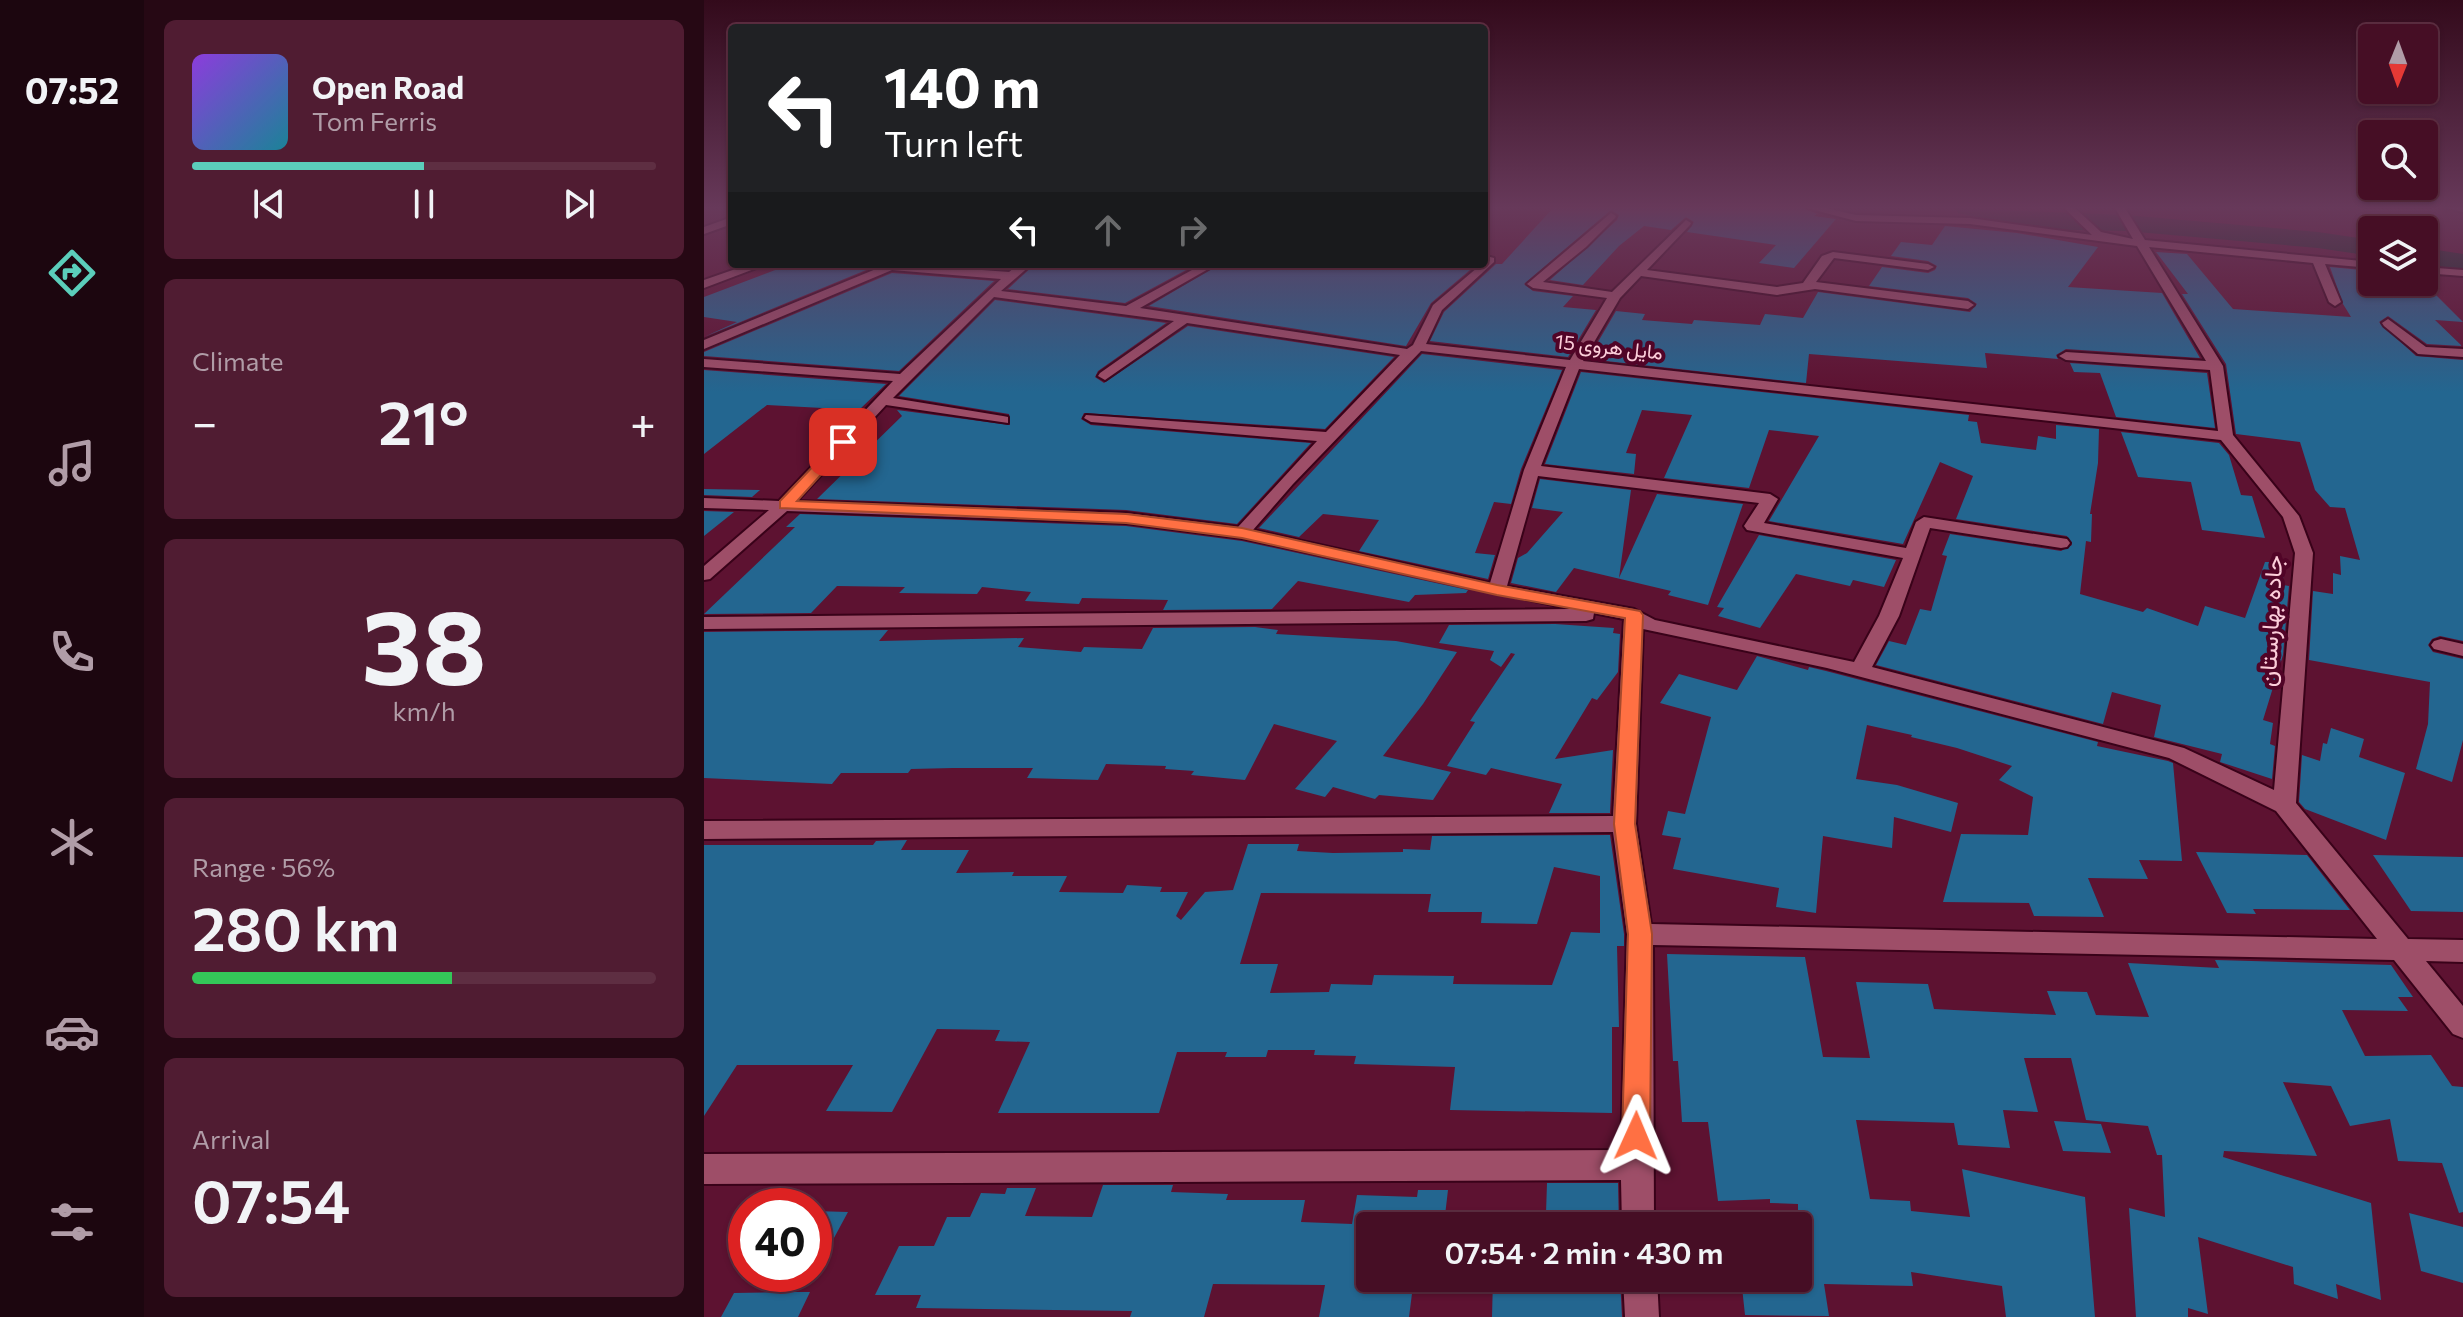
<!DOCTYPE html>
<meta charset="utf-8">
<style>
:root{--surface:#460e25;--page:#501c32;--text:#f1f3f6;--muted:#b09ca7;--line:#5e2e42;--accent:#5bcebb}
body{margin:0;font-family:Commissioner,Vazirmatn,sans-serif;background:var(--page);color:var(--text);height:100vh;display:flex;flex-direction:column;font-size:30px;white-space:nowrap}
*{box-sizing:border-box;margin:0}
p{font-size:26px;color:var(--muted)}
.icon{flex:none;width:44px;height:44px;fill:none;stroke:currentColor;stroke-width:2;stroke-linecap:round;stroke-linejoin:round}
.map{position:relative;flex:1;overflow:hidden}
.sheet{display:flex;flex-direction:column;gap:20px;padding:20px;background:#260814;width:560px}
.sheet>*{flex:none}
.top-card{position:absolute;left:24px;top:24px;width:760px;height:244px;border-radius:8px;box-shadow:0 2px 6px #0004,0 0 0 2px var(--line);background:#202124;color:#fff;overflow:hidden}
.needle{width:52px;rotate:181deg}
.buttons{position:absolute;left:1654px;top:24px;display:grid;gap:16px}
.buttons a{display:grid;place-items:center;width:80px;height:80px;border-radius:8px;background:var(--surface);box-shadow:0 2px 6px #0004,0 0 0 2px var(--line);font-size:40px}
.speed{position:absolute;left:24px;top:1188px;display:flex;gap:16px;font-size:40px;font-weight:700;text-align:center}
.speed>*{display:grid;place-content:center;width:104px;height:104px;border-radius:50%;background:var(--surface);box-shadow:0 2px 6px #0004,0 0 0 2px var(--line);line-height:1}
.speed .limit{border:12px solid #d22;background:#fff;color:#111}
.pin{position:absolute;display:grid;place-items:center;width:68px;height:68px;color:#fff;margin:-34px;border-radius:16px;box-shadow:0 4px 12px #0006}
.me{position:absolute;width:88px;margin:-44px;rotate:1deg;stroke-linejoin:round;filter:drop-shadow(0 0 6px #0008)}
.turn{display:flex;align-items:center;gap:28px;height:168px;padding:0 24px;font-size:36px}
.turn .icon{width:104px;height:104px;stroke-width:2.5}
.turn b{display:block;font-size:56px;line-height:68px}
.lanes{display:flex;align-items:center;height:76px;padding:0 24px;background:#0003;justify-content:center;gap:40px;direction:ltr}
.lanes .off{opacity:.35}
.big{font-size:60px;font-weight:600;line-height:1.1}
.sheet .tile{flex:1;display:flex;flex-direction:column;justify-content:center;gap:12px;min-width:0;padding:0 28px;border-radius:12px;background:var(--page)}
.sheet .dial{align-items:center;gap:0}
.dial b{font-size:104px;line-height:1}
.song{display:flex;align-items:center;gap:24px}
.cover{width:96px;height:96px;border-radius:12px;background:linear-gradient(135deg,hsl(270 70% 55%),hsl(190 70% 35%))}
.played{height:8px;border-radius:4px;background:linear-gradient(90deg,var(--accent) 50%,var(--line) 50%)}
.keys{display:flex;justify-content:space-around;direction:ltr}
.heat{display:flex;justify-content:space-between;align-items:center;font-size:44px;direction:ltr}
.charge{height:12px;border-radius:6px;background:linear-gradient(90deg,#34c759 56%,var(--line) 0)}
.trip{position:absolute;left:652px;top:1212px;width:456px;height:80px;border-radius:8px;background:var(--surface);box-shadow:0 2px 6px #0004,0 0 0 2px var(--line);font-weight:600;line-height:80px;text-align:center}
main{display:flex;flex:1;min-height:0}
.menu{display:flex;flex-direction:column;width:144px;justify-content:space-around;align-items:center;background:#1c060f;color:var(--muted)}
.menu .icon{width:56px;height:56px}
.menu .current{color:var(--accent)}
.menu b{font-size:36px;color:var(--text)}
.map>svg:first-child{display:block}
</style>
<main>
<nav class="menu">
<b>07:52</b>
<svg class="icon current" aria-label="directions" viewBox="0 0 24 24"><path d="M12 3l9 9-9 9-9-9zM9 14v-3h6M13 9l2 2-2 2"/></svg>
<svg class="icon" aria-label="music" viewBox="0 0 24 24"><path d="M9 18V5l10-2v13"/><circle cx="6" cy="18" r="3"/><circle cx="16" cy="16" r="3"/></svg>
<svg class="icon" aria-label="phone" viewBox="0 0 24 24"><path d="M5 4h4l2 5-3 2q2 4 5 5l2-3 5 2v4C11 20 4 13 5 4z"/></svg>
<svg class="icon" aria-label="climate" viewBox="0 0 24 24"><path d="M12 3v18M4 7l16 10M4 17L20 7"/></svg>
<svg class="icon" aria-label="car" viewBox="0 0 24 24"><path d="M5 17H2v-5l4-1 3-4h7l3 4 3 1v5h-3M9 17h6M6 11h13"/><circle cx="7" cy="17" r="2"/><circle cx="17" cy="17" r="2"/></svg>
<svg class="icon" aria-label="filters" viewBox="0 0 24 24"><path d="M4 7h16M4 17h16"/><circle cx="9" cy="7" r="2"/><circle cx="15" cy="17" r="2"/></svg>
</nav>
<section class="sheet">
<div class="tile">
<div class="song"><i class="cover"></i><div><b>Open Road</b><p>Tom Ferris</p></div></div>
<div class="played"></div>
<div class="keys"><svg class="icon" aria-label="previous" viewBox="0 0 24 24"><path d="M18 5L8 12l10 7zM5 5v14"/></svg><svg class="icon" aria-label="pause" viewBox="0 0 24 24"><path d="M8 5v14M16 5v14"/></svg><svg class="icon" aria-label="next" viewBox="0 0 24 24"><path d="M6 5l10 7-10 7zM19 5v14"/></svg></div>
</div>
<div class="tile"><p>Climate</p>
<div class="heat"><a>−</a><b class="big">21°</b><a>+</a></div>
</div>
<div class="tile dial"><b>38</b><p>km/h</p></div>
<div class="tile"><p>Range · 56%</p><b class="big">280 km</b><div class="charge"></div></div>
<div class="tile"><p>Arrival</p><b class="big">07:54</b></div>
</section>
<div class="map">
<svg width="1759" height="1317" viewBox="0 0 1759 1317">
<rect width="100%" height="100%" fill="#5d1231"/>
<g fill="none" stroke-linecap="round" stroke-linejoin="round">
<path fill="#122a26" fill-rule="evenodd" d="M1251,208l171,7 192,17 54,8v16l-54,-8 -192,-17 -102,-2 -66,-16z
M1720,248l39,6v16l-39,-6z"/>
</g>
<path fill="#236690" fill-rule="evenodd" d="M849,208h251l13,6 -3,2 22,3 -42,49 -35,-5 17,-18 -89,-13 7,-10 -8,-5 -15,13 -27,-4 -25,20 -36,39 -33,-5 67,-60 2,-5 -8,-5 -87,74 9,7 40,5 -10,11 33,3 -28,47 -138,-16 14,-29 52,-48h6z
M1241,226l72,7 81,14 -30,40 94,6 38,65 -134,-9 -10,6 2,4 -73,-6 2,15 -178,-14 -3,29 -218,-24 28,-48 29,3 -3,6 50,4 2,-4 66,5 5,-11 38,4 15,-26 152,20 7,-8 -9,-6 -99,-12 13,-19 46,6 7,-3 2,-4 -9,-5 -37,-5 10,-14 31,3z
M1452,252l31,2 46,55 118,8 -8,-13 -13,-37 42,4v11h51l40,40 -28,-2 27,26 -35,-2 -39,-28 -9,6 37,34 47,4v281l-23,-5 -8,3 -4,6 5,7 30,7v81l-11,42 -36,-13 12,-45 2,-42 -121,-22 4,-69 20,3v-21l8,2 -1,-19 20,4 -15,-52 -15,-1 -15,-17 -15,-48 -64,-8 -10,-70 -44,-70h6z
M87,264h58l17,6 -162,67 33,-15 -33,-5v-20z
M331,264h162l-72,39 -117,-14z
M516,264h257l-46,39 -25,43 -257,-40z
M188,273l102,8 -95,90 -195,-15v-4z
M291,300l171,23 -68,48 -3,6 9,6 84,-57 206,31 -69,72 -241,-16 -3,6 10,6 220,18 -74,81 -111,-14 -309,-11 85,-83 -5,-6 113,15 -1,-11 -110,-18z
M718,354l140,16 -41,99 -10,35 -17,-2 -19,51 20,2 -7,24 -129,-28 20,-31 -56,-6 -24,23 -40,-9z
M1366,363l137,10 8,55 -99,-11 -16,-44 -26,-1z
M0,370l182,14 -27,26 -92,-5 -63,49z
M877,372l388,43 -1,6 9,1 4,21 55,7 2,-14 18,3v-14l43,4 -1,34 -8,51h2l-1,28 -5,-1 -6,53 63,18 4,-4 51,18 7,-20 40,12 20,-56h21l-4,23 7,1 -6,69 -20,65 10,3 -3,21 5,2 -3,33 -52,-17 2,-8 -68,-17 7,-32 -49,-13 -9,32 -227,-59 13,-24 17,4 14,-36 11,2 16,-55 -5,-1 8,-21 111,17 11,-6 -5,-9 -111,-17 17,-43 -33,-14 -37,82 -134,-23 50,-85 -50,-6 -20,58 -85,-10 28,-63 -50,-5 -16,43 10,1 -2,20 -89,-10z
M1417,432l98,11 10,12 12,40 11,1 13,42 -63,-8 -11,-48 -53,-5z
M836,479l91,11 -12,88 38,-84 86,10 -35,101 -40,-10 3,-4 -97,-23 -18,24 -45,-9 7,-25 9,-5 36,-41 -31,-4z
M0,489l56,1 -8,7 -48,-2z
M0,511l30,1 -30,24z
M96,514l326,12 116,15 226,49 -2,3 -51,2 -6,7 -111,-21 -26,28 -109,1 5,-10 -86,-2 -3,6 -54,-3 6,-9 -49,-5 -5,7 -78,-1 6,-6 -68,-1 -26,27 -107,1 91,-87h-9z
M1055,535l137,25 -12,27 -31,-7 -3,6 -54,-12 -36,54 -42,-12 6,-8 -7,-1z
M851,624l59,4 -1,5 7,1 -2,38 -21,28 -5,-2 -37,61 58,-9 -3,63h-61l13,-29 -71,-16 -5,7 -39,-9 28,-44 -5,-1 45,-67 -4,-1 -10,14 -11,-7 4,-9 -55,-8 10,-18z
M551,627l23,3 -2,4 120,7 61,11 -34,52 -40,52 68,16 -18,28 -54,-5 -4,4 -42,-12 -8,10 -30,-8 42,-48 -63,-17 -29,56 -54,-5 3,-4 -29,-2 1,-3 -60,-2 -8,16 -71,-2 6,-10h-80l-42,1 -3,4h-67l-9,11 -128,-6v-146l184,-2 -9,11 145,-3 -6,9 63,5 3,-5 58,2 11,-21z
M1053,656l51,14 1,-3 17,4 272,71 -1,4 71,15 5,2 9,98 -43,-1 9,19 -60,-1 16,39 -70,-1 -5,-13 -86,-1 18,-68 67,1 5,-38 -34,-17 13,-14 -55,-18 -46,-11 1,-2 -45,-10 -11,54 41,6 61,18 -7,29 -57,-15 -2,31 -69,-12 -7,77 -40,-6 3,-19 -106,-19 8,-31 -19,-3 6,-24 17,3 26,-97 -51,-14 19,-29 58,16z
M1627,728l33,11 -5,18 46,16 -19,67 -81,-31 -6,-7 3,-47 18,6 3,-18 4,1z
M906,835l14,99v12h-7l2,81h-7v86l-162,-3 5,-43 -101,-3 2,-8 -42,-1 1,-5h-47l-2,7h-41l2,-5h-50l-18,61h-161l32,-71 -35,-1 5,-11 -63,-1 -45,83 -66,-1 27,-46h-116l-33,51v-271h169l3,-4 31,-1 -6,10h68l-13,23 58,-1 -2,4h55l-8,16 64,1 4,-8 35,2 -2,5h28l-12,24 5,4 24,-28 28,-2 15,-46h51l-2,7 36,2 70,-1v-3l27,1 2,-14zM850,867l46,9v57l-29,-1 -19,53 -99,-1 1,-8 -80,-1 -2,10 -41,-1 -2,8 -59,1 8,-29h-38l21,-71 170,1 -3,18h54l-1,11 56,1z
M1492,852l111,3 43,55 -97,-1 3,5 -29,-1z
M1669,855l90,2v55l-52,-1z
M963,954l138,3 18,100 47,1 -14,-76 72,2 6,25 122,6 -9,-24 40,1 9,23 53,2 -21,-54 91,5 -4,-8 176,5 22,32h-15l10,14 -66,-1 23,46 66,-1 21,31 11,1v125l-4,1 -17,-50 -44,-2 -8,-42 -40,7 -19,-40 -48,-4 34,74 -93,-5 -1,6 148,46 10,97 -45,-16 2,15 -44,-15 -1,-17 -95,-30 10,77 -20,-6v9h-52l-7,-109 36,9 -3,-62h-5l-9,-29 -62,-6 -15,-62h-47l14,54 -35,-2 7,38 -52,-3 -4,-22 -98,-3 14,79 40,2 1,10 59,6 -8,-48 123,28 10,120h-89l-4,-31 -91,-14 2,14 -89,-2 5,32 -84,-1 -4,-37h57v-74l-28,-1v-4l-52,2 -10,-79h-26l-4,-61h-5z
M1350,1121l47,3 10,29 -48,-2z
M843,1183h71l1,43h-30v-14l-43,1z
M399,1185h70l-2,7 57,2 -2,6h79l-4,22 51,2 5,-29 60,2 1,-7h30l-4,34 -74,2v52h44l-5,39h-90l6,-32 -112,-1 -9,33h-74l2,-6 -216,-3 5,-13h-46l24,-49h35l13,-29h23l11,-24 24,1 2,-6h29l-11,28 67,1z
M110,1211l34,1 -34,63z
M1705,1213l54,14v56l-42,-12z
M789,1278h127l2,39h-130z
M83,1292h23l-12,25h-77l13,-24z"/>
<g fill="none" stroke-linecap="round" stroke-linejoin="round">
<defs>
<path id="minor" d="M1103,208h19l30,7 114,3 122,17 -28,-27h11l26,24 32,7 -18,-31h10l20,32 227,22v6l-47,-4 16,38 -6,4 -6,-4 -16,-39 -164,-16 74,119 10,69 66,81 14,37 -17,250 112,136 55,1v22l-37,-1 37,45v32l-10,-4 -59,-74 -741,-15 1,281h-32l-1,-46 -917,4v-30l917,-4 6,-216 -14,-102 -909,7v-18l909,-5 11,-197 -30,-6 -1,6 -7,2 -882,8v-12l868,-8 -330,-71 -116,-15 -339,-12 -77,68 -6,1v-14l65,-56 -65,-2v-10l75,3 114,-120 -189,-14v-8l196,15 101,-95 -109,-9 -188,79v-9l172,-71 -24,-5h49l108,8 10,-8h13l-31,27 125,15 77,-42h14l-77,44 267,41 6,-4 20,-40 57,-48 4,1v4l-52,48 -16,34 144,16 37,-62 -74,-10 -6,-4 84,-71 5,3 -1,2 -29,29 -43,35 69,10 74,-72 5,3 -1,2 -43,45 130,17 26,-4 19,-27 11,-4 95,12 6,3 -6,3 -94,-12 -18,24 152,19 6,4 -6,4 -153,-20 -38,6 -136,-19 -21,22 -37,63 635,70 -8,-61 -144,-10 -7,-4 7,-4 140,9 -69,-115 -167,-22 -114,-3zM290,297l180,24 -74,52 -2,3 7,4 82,-57 213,32 -74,77 -240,-17 -2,3 7,4 226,19 -79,86 -112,-14 -329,-12 89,-96 122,18v-6l-5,-1 -110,-18zM717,351l145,16 -42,103 -34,113 -237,-53 40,-46zM875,369l642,71 62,77 12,36 -21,237 -90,-42 -312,-81 27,-51 31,-88 131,20 6,-1 3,-4 -3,-4 -143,-22 -8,5 -10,26 -142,-25 14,-24 -8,-5 -229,-28zM834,476l221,27 -15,23 3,4 156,28 -24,58 -25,46 -199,-42 -21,-11 -127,-23zM939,629l184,39 342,90 107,53 101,128 -726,-15 -15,-100z
M1743,208h16v4z
M28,217v7l-28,10v-7z
M46,264h17l-63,24v-8z
M1720,267l39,3v6l-39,-3z
M1684,319l38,28 37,2v8l-45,-3 -34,-28 -2,-3z
M1737,639l22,5v12l-29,-7 -3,-4 3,-4z
M919,1278h34l2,39h-34z"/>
</defs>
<use href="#minor" stroke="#390219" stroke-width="4"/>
<use href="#minor" fill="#9e4e68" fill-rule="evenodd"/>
</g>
<linearGradient id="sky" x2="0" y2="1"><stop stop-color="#330a1b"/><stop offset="0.53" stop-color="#67395a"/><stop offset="1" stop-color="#67395a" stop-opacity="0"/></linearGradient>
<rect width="1759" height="392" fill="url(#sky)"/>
<path fill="#ff7043" stroke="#a6492c" stroke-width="2" d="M139,438l5,1v6l-51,56 329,13 116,14 255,57 143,26 3,4 -8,209 17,110 -2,202 -4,9 -10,4 -9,-4 -5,-9 6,-202 -14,-110 11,-206 -128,-23 -255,-57 -116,-15 -346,-15v-7l59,-62z"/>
<g text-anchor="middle" stroke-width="8" stroke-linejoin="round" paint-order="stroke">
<g font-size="20" fill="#fcceda" stroke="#510427">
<text transform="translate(905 347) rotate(6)" y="7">مایل هروی 15</text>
</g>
<g font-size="24" fill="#fcceda" stroke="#510427">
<text transform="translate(1567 621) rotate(-87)" y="8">جاده بهارستان</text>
</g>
</g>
</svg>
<div class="buttons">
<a><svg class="needle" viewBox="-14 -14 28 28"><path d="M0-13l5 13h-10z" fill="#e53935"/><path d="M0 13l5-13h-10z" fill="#b09ca7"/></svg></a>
<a><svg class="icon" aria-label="search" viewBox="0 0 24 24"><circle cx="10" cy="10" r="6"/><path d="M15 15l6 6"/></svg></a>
<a><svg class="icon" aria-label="layers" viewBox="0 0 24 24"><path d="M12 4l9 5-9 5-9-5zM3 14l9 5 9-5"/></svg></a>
</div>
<div class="speed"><div class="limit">40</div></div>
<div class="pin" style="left:139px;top:442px;background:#d93025"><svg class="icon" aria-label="arrive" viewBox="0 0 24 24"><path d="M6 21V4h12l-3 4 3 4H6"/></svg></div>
<svg class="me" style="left:932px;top:1136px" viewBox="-20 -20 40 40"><path d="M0-17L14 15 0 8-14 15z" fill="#ff7043" stroke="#fff" stroke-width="4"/></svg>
<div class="trip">07:54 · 2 min · 430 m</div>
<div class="top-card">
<div class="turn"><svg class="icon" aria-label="left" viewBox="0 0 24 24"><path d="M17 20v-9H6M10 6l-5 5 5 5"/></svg><div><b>140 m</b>Turn left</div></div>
<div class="lanes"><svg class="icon" aria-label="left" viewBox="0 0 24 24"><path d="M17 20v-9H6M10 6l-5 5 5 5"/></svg><svg class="icon off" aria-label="ahead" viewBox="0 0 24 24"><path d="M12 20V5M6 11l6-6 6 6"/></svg><svg class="icon off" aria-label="right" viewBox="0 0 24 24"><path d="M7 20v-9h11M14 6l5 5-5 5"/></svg></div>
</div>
</div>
</main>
